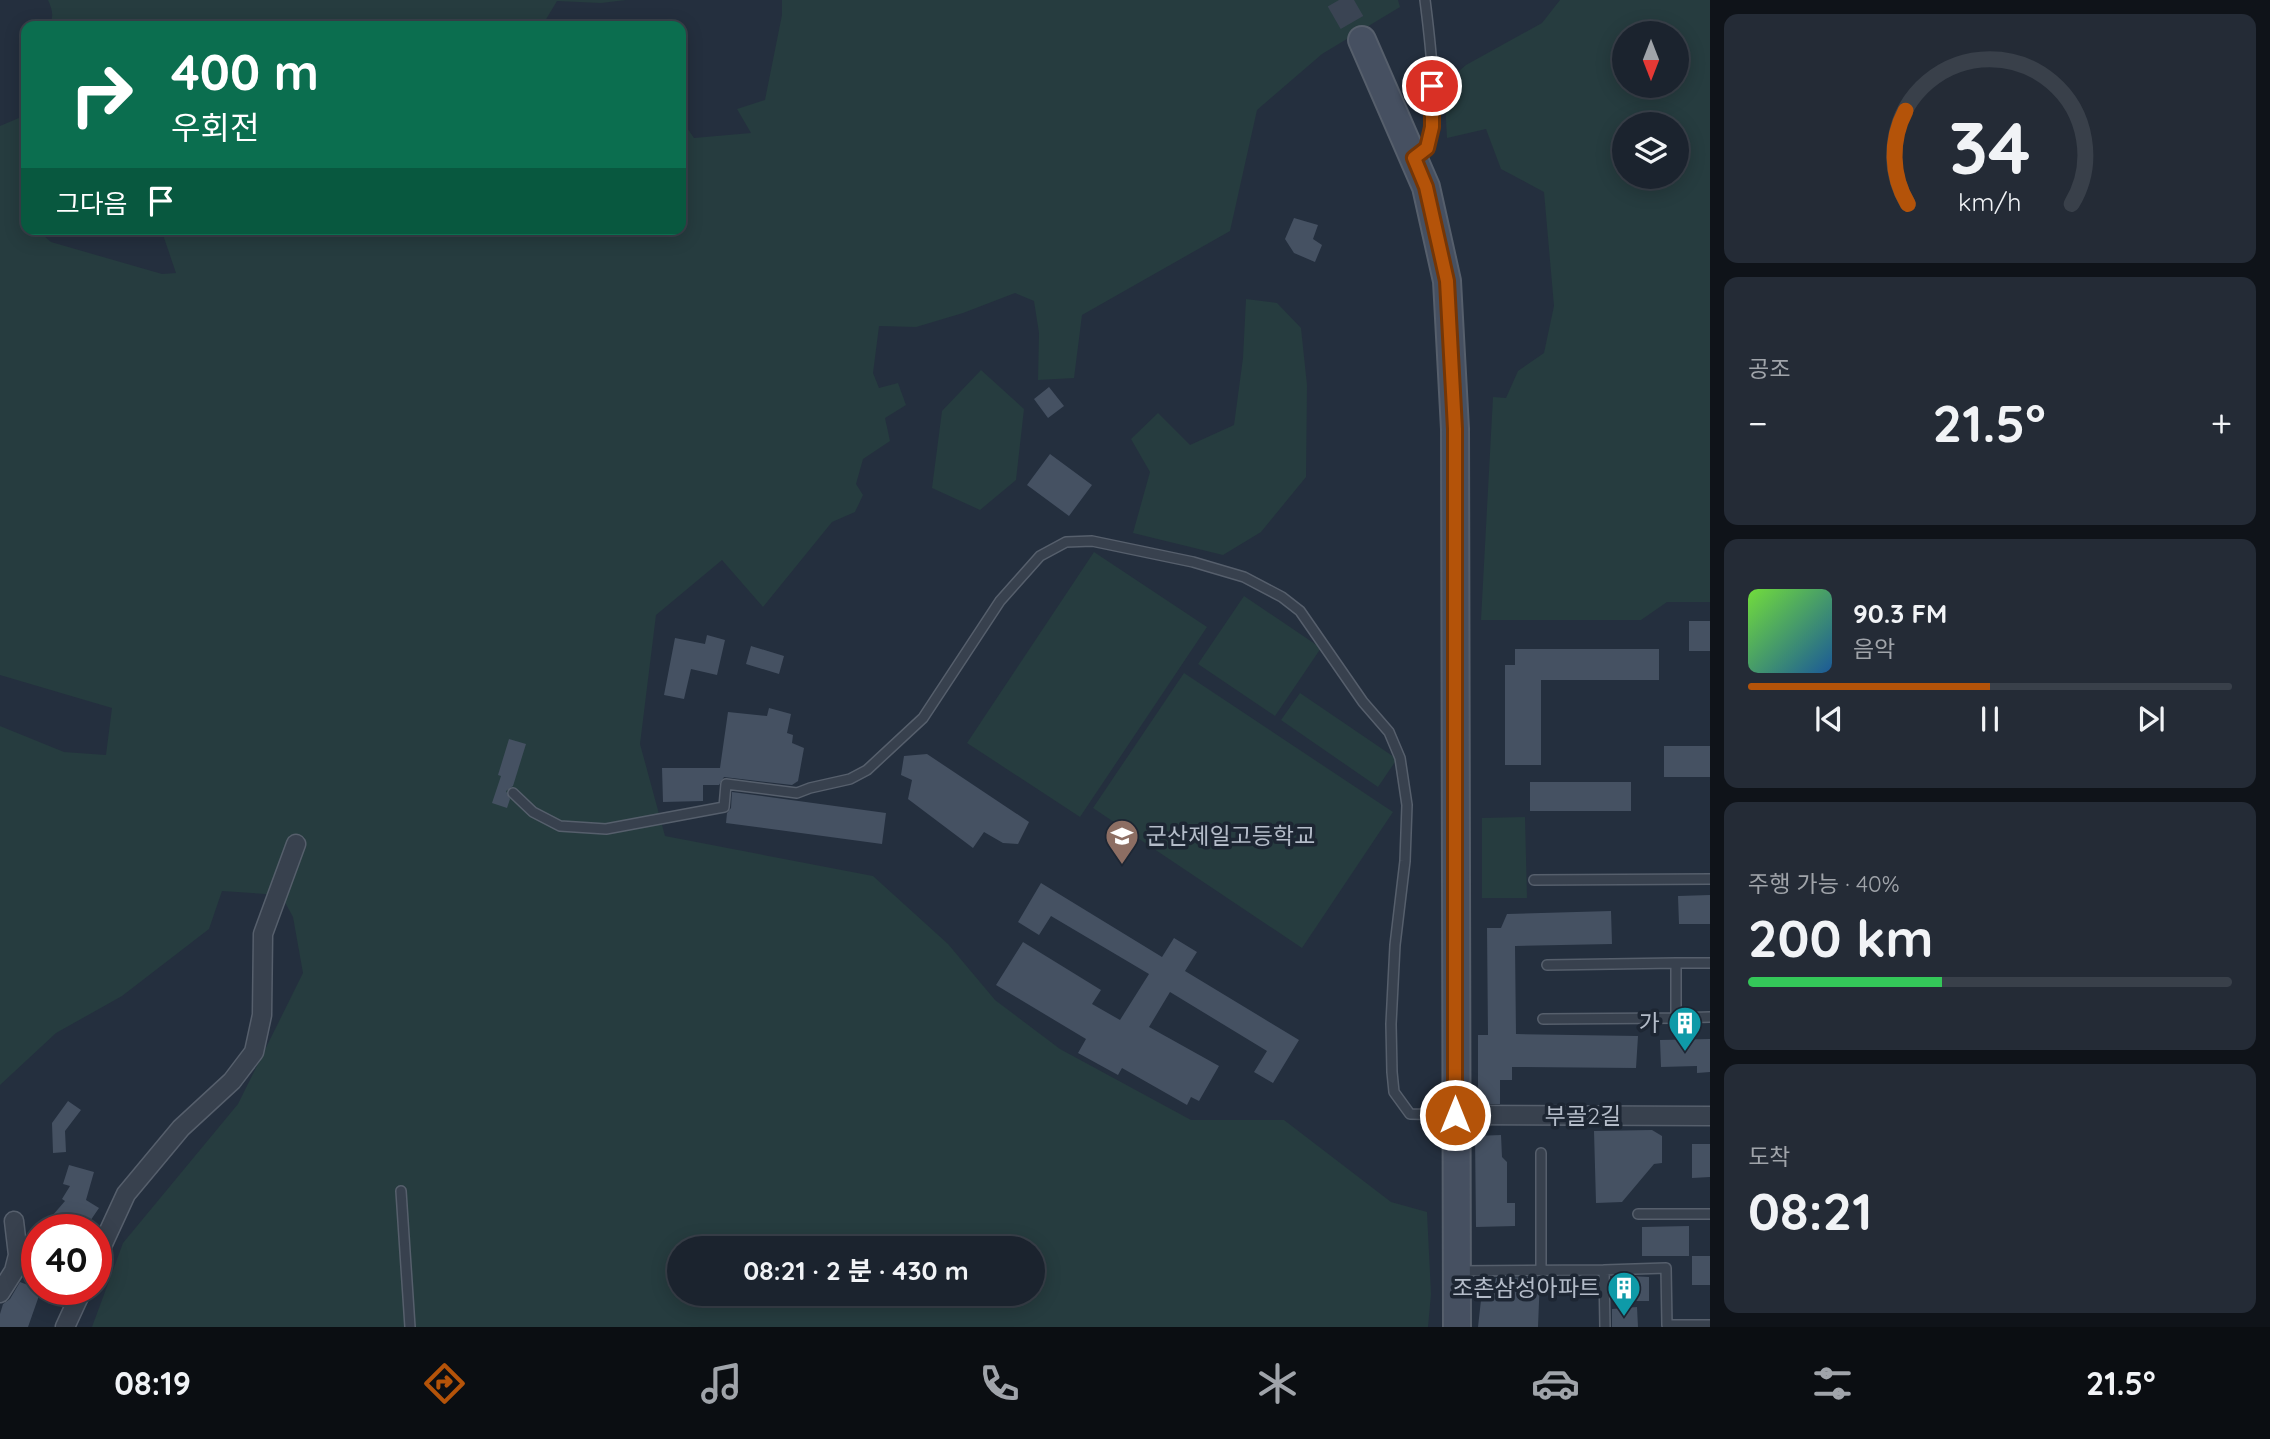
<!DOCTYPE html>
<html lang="ko">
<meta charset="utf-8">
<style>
:root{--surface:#1b232e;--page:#242b36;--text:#f1f3f6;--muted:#a0a4aa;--line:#39404a;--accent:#b45309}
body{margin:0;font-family:Quicksand,"Noto Sans KR",sans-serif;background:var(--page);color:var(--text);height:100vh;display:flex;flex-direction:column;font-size:26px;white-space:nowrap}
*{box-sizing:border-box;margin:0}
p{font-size:23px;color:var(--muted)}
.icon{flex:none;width:38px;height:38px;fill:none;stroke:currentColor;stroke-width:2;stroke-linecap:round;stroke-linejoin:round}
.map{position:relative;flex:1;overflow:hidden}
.sheet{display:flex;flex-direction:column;gap:14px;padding:14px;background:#0f1319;width:560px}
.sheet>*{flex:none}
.top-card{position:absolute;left:21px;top:21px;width:665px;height:214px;border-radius:14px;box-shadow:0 4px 18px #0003,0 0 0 2px var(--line);background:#0b6e4f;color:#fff;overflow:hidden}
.needle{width:46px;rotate:180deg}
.buttons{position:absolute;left:1612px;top:21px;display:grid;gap:14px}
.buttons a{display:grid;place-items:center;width:77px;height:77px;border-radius:50%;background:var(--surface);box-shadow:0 4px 18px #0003,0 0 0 2px var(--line);font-size:35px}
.speed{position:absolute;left:21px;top:1214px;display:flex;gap:14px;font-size:35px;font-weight:700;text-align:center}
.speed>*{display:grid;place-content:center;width:91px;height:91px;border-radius:50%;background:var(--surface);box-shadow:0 4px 18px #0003,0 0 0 2px var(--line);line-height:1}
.speed .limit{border:10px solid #d22;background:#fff;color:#111}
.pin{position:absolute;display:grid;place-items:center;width:60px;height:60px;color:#fff;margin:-30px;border:4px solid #fff;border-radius:50%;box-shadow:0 2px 7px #0007}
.me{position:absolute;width:77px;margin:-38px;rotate:0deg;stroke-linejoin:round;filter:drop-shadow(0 0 5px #0008)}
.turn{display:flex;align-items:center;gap:24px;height:147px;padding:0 35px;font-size:32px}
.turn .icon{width:91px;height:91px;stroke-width:2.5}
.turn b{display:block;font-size:49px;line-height:60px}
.then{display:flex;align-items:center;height:66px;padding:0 35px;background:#0003;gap:14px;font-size:26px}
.big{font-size:52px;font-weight:700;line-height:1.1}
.sheet .card{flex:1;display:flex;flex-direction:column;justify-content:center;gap:10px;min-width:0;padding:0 24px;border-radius:14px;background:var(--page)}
.sheet .dial{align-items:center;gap:0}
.dial svg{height:182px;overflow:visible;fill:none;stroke:var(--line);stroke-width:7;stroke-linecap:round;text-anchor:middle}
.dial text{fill:var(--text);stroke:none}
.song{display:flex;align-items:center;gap:21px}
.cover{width:84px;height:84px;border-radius:10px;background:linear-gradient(135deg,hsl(100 70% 55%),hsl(210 70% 35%))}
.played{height:7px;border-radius:4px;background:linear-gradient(90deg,var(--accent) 50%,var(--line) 50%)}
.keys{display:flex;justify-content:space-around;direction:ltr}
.heat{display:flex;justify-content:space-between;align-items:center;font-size:38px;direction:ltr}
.charge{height:10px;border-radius:5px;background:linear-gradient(90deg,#34c759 40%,var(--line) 0)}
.trip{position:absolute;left:667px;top:1236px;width:378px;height:70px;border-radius:35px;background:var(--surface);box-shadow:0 4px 18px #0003,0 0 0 2px var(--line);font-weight:700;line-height:70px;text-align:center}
.menu{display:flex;height:112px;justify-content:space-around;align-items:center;background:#0b0e12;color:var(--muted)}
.menu .icon{width:49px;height:49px}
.menu .selected{color:var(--accent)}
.menu b{font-size:32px;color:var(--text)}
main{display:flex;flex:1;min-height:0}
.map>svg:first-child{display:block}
</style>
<main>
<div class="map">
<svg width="1710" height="1327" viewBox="0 0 1710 1327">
<rect width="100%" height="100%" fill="#242f3e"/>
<path fill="#263c3f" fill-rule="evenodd" d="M48,0h578l-25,3 -44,-2 -15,25h-494c7,-8 4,-17 0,-26z
M782,0h616l2,7 -78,47 -65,56 -27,121 -148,84 -8,63 -36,2 1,-47 -5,-32 -19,-8 -52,20 -47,14 -37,-1 -6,47 6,15 19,-5 8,22 -21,13 5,23 -27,18 -7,25 7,11 -8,17 -23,10 -69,85 -41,-47 -66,55 -16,129 25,92 208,40 75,68 47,56 65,49 131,71h93l107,82 36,10 4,82 -3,33h-1336l31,-84 115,-139 65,-131 -10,-56 -12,-22 -59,-4 -13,38 -87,67 -66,37 -56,52v-359l64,26 42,3 6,-47 -112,-33v-549l26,-11v114h16l1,6 8,7 111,32 14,-1 -15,-44h520v-110l13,19 57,-5 -14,-24 28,-9 17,-85zM679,1248h353v45h-353z
M1560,0h150v602h-43l-26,18h-160l12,-223 13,1 12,-27 26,-18 10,-47 -10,-114 -43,-23 -15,-40 -39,9 -2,-36 4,-22 17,-15 76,-42zM1624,33h52v53h-52zM1624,124h52v53h-52z
M1246,299l31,4 24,25 6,57 -1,92 -45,55 -38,23 -90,-22 17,-61 -19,-33 27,-26 32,32 44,-20 9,-67z
M981,370l43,39 -8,71 -36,30 -48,-22 10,-77z
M1094,552l113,75 -127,190 -113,-74z
M1244,596l77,52 -46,68 -77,-52z
M1184,673l209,139 -91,136 -209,-140z
M1300,693l97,66 -19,28 -97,-67z
M1525,817l2,81h-45v-80z"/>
<path fill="#455162" d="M1294,218l24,7 -5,14 9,6 -7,17 -21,-9 -9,-14z
M1049,387l15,19 -16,12 -14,-19z
M1050,454l42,31 -23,31 -42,-31z
M1689,621h21v30h-21z
M707,635l18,5 -8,35 -26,-6 -7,30 -20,-4 11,-57 30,6z
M751,646l33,10 -5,18 -33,-10z
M1515,649h144v31h-118v85h-36v-100h10z
M769,708l22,6 -4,19 6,2 -1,8 12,5 -6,33 -6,4 -68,-8 -5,8h-16v16l-40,1 -1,-34h58l8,-56 39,4z
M509,739l17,5 -13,42 -7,5 4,8 -3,9 -15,-5 9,-27 -3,-1z
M1664,746h46v31h-46z
M927,754l102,68 -11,22 -15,-1 -19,-11 -11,16 -65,-49 4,-19 -11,-5 3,-19z
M1530,782h101v29h-101z
M732,792l154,21 -4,31 -156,-21 1,-10 4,-5z
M1041,883l121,74 12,-19 23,14 -12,19 114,69 -26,43 -19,-11 13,-21 -97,-59 -21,35 70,39 -20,35 -8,-4 -4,8 -65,-37 -4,7 -40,-22 8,-14 -90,-54 27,-43 78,48 -9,14 28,16 29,-46 -98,-58 -12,19 -21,-13z
M1710,895v29h-31l-1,-28z
M1611,911l1,33 -97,2 1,88 122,2 -2,32 -124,-1v13h-12v24h-22v-69h10l-1,-107h14l6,-14z
M1710,1039v33l-13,1v-7l-36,1 -1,-27z
M68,1101l13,9 -16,21 1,21 -13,1 -1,-30z
M1652,1130l10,6v27l-8,1 -32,38 -26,1 -2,-72z
M1501,1135l1,22 5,5v41h8v23l-39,1 -1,-91z
M1692,1144h18v33l-18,1z
M69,1165l25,7 -8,28 13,8 -15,22h-44l25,-29 -3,-2 8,-13 -7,-2z
M1689,1226v30h-47v-29z
M1692,1256h18v29h-18z
M1629,1276l20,1v24h-20z
M1540,1277l-2,50h-60l5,-45 12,1 1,-5z
M20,1282l21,8 -13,37h-28v-13l3,-10 7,-5z
M1637,1307l1,20h-26v-18z"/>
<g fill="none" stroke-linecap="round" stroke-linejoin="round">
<path stroke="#3a4453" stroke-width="26" stroke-dasharray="26 13" stroke-linecap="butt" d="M1339,0l23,40"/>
<defs>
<path id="lane" d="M1416,156l11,-8c11,-48 4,-100 -2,-148
M513,793l20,19 27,14 46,3 118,-22 2,-23 71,9 13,-5 40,-9 17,-9 56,-52 77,-117 40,-45 26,-14 26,-1 101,21 51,15 38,20 18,14 63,91 26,30 11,26 7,47 -2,56 -10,84 -4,79 1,48 2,20 16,22 44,1
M1534,880l176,-1
M1710,963h-34v55l34,-1
M1547,965l129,-2
M1543,1019l133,-1
M1541,1153v117
M401,1191l9,136
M1638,1214h72
M1604,1270l62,-2 1,57h43
M1460,1271l144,-1 1,57"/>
<path id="street" d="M1455,1115l255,1
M96,1259l30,-65 55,-66 51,-47 22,-29 8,-37 1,-81 33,-90
M0,1293l14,-22 4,-16 -4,-34
M65,1327l17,-37"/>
<path id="secondary" d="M1362,40l64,147 21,94 8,148 2,898"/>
</defs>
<use href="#lane" stroke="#565f6c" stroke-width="12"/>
<use href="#street" stroke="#565f6c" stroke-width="21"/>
<use href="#secondary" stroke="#565f6c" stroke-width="30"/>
<use href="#lane" stroke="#38414e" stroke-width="9"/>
<use href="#street" stroke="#38414e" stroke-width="18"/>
<use href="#secondary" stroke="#465061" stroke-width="26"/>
</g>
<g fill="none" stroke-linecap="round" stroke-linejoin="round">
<defs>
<path id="route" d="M1432,86v41l-5,21 -13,10 12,29 21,94 8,148v686"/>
</defs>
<use href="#route" stroke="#753606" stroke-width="18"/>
<use href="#route" stroke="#b45309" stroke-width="12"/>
</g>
<defs>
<symbol id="school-pin" viewBox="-11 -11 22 30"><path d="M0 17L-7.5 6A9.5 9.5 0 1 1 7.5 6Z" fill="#8d6e63" stroke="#1d2633"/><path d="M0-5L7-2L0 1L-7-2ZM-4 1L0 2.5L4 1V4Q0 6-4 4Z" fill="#fff"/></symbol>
<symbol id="building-pin" viewBox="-11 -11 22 30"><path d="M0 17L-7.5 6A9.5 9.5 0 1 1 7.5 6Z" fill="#0f9aa8" stroke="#1d2633"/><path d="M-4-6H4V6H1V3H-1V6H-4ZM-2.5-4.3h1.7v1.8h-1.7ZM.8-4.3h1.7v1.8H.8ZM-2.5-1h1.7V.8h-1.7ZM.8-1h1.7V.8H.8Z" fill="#fff"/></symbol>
</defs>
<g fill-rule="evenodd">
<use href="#school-pin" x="1103" y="817" width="38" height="52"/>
<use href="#building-pin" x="1666" y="1004" width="38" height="52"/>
<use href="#building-pin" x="1605" y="1269" width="38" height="52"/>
</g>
<g text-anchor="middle" stroke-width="7" stroke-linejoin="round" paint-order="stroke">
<g font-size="23" fill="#b4bcc9" stroke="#1d2633" text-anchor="end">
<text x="1146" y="844" text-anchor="start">군산제일고등학교</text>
<text x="1660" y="1031">가</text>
<text x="1600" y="1296">조촌삼성아파트</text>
</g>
<g font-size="23" fill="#b4bcc9" stroke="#1d2633">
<text x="1583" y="1124">부골2길</text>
</g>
</g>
</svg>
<div class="buttons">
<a><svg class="needle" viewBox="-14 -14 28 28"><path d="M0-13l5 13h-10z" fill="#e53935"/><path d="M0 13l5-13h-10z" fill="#a0a4aa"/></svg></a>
<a><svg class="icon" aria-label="layers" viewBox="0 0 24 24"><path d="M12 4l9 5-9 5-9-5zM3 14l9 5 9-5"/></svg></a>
</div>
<div class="speed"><div class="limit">40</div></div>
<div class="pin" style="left:1432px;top:86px;background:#d93025"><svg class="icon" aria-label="arrive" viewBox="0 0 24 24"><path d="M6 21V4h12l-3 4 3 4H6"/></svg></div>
<svg class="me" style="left:1455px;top:1115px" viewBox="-20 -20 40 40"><circle r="17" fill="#b45309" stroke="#fff" stroke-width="3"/><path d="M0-11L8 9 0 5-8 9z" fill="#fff"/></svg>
<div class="trip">08:21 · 2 분 · 430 m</div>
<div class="top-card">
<div class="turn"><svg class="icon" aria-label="right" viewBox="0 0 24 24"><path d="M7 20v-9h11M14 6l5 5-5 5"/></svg><div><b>400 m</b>우회전</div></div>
<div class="then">그다음<svg class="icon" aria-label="arrive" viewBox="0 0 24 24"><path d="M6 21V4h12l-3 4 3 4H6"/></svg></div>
</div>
</div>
<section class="sheet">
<div class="card dial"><svg viewBox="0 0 100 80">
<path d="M14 69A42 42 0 1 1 86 69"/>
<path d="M14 69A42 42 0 0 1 13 28" stroke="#b45309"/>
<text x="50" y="56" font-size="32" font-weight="700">34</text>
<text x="50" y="72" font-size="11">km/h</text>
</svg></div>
<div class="card"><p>공조</p>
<div class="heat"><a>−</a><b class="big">21.5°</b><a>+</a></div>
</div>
<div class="card">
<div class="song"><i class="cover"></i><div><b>90.3 FM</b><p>음악</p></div></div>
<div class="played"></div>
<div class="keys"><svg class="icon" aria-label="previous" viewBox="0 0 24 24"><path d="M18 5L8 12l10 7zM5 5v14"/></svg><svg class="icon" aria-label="pause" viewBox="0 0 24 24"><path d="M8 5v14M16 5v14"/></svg><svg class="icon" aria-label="next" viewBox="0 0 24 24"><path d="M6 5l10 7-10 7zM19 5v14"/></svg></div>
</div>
<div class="card"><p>주행 가능 · 40%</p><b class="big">200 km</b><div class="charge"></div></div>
<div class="card"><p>도착</p><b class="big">08:21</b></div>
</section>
</main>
<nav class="menu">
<b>08:19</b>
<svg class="icon selected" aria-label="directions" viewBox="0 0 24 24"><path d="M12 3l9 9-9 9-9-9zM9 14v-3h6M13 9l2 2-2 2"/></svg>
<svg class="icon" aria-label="music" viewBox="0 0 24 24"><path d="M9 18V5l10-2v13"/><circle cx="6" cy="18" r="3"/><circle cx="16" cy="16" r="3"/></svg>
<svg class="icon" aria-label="phone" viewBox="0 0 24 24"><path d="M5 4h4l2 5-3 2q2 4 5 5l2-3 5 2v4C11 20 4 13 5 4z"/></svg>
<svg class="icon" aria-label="climate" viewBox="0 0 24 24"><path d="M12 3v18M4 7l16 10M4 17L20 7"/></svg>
<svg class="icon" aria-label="car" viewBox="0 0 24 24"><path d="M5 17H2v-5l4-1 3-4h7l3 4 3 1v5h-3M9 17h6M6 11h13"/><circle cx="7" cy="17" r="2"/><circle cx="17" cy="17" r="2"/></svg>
<svg class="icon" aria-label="filters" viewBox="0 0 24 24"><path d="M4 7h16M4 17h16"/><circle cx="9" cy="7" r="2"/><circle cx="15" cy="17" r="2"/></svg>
<b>21.5°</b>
</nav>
